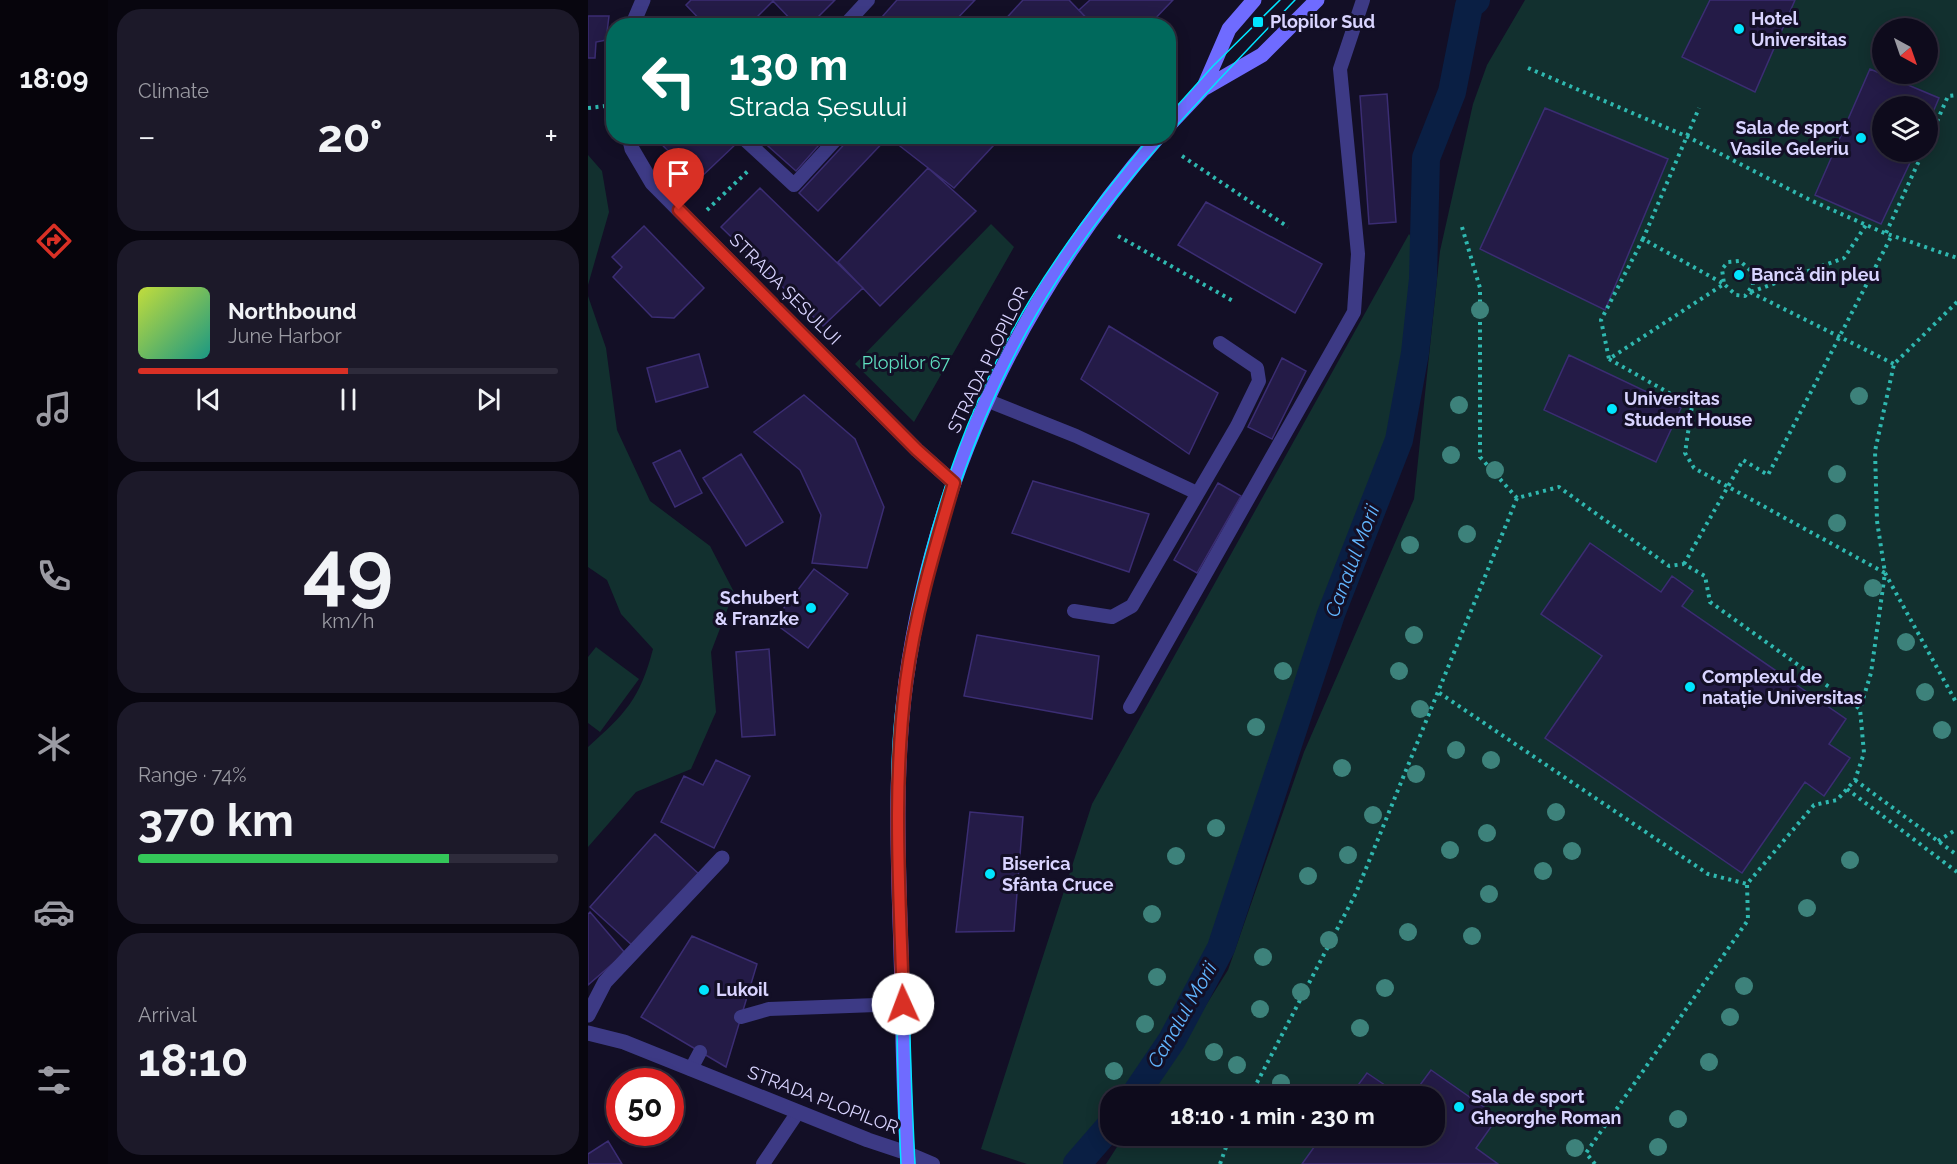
<!DOCTYPE html>
<meta charset="utf-8">
<style>
:root{--surface:#0e0b1c;--page:#1c1929;--text:#f1f3f6;--muted:#9b9ba3;--line:#2e2b3b;--accent:#d93025}
body{margin:0;font-family:Raleway,sans-serif;background:var(--page);color:var(--text);height:100vh;display:flex;flex-direction:column;font-size:22px;white-space:nowrap}
*{box-sizing:border-box;margin:0}
p{font-size:20px;color:var(--muted)}
.icon{flex:none;width:33px;height:33px;fill:none;stroke:currentColor;stroke-width:2;stroke-linecap:round;stroke-linejoin:round}
.map{position:relative;flex:1;overflow:hidden}
.panel{display:flex;flex-direction:column;gap:9px;padding:9px;background:#08060f;width:480px}
.panel>*{flex:none}
.top-card{position:absolute;left:18px;top:18px;width:570px;height:126px;border-radius:24px;box-shadow:0 3px 15px #0003,0 0 0 2px var(--line);background:#00695c;color:#fff;overflow:hidden}
.needle{width:39px;rotate:140deg}
.tools{position:absolute;left:1284px;top:18px;display:grid;gap:12px}
.tools a{display:grid;place-items:center;width:66px;height:66px;border-radius:50%;background:var(--surface);box-shadow:0 3px 15px #0003,0 0 0 2px var(--line);font-size:30px}
.speed{position:absolute;left:18px;top:1068px;display:flex;gap:12px;font-size:30px;font-weight:700;text-align:center}
.speed>*{display:grid;place-content:center;width:78px;height:78px;border-radius:50%;background:var(--surface);box-shadow:0 3px 15px #0003,0 0 0 2px var(--line);line-height:1}
.speed .limit{border:9px solid #d22;background:#fff;color:#111}
.pin{position:absolute;display:grid;place-items:center;width:51px;height:51px;color:#fff;margin:-62px -26px;border-radius:50% 50% 50% 0;rotate:-45deg;box-shadow:0 0 6px #0007}
.pin .icon{rotate:45deg}
.me{position:absolute;width:66px;margin:-33px;rotate:358deg;stroke-linejoin:round;filter:drop-shadow(0 0 4px #0008)}
.turn{display:flex;align-items:center;gap:21px;height:126px;padding:0 24px;font-size:27px}
.turn .icon{width:78px;height:78px;stroke-width:2.5}
.turn b{display:block;font-size:42px;line-height:51px}
.big{font-size:45px;font-weight:700;line-height:1.1}
.panel .widget{flex:1;display:flex;flex-direction:column;justify-content:center;gap:9px;min-width:0;padding:0 21px;border-radius:24px;background:var(--page)}
.panel .dial{align-items:center;gap:0}
.dial b{font-size:78px;line-height:1}
.song{display:flex;align-items:center;gap:18px}
.cover{width:72px;height:72px;border-radius:9px;background:linear-gradient(135deg,hsl(70 70% 55%),hsl(170 70% 35%))}
.played{height:6px;border-radius:3px;background:linear-gradient(90deg,var(--accent) 50%,var(--line) 50%)}
.keys{display:flex;justify-content:space-around;direction:ltr}
.heat{display:flex;justify-content:space-between;align-items:center;font-size:33px;direction:ltr}
.charge{height:9px;border-radius:4px;background:linear-gradient(90deg,#34c759 74%,var(--line) 0)}
.trip{position:absolute;left:512px;top:1086px;width:345px;height:60px;border-radius:24px;background:var(--surface);box-shadow:0 3px 15px #0003,0 0 0 2px var(--line);font-weight:700;line-height:60px;text-align:center}
main{display:flex;flex:1;min-height:0}
.tab-bar{display:flex;flex-direction:column;width:108px;justify-content:space-around;align-items:center;background:#06040b;color:var(--muted)}
.tab-bar .icon{width:42px;height:42px}
.tab-bar .on{color:var(--accent)}
.tab-bar b{font-size:27px;color:var(--text)}
.map>svg:first-child{display:block}
</style>
<main>
<nav class="tab-bar">
<b>18:09</b>
<svg class="icon on" aria-label="directions" viewBox="0 0 24 24"><path d="M12 3l9 9-9 9-9-9zM9 14v-3h6M13 9l2 2-2 2"/></svg>
<svg class="icon" aria-label="music" viewBox="0 0 24 24"><path d="M9 18V5l10-2v13"/><circle cx="6" cy="18" r="3"/><circle cx="16" cy="16" r="3"/></svg>
<svg class="icon" aria-label="phone" viewBox="0 0 24 24"><path d="M5 4h4l2 5-3 2q2 4 5 5l2-3 5 2v4C11 20 4 13 5 4z"/></svg>
<svg class="icon" aria-label="climate" viewBox="0 0 24 24"><path d="M12 3v18M4 7l16 10M4 17L20 7"/></svg>
<svg class="icon" aria-label="car" viewBox="0 0 24 24"><path d="M5 17H2v-5l4-1 3-4h7l3 4 3 1v5h-3M9 17h6M6 11h13"/><circle cx="7" cy="17" r="2"/><circle cx="17" cy="17" r="2"/></svg>
<svg class="icon" aria-label="filters" viewBox="0 0 24 24"><path d="M4 7h16M4 17h16"/><circle cx="9" cy="7" r="2"/><circle cx="15" cy="17" r="2"/></svg>
</nav>
<section class="panel">
<div class="widget"><p>Climate</p>
<div class="heat"><a>−</a><b class="big">20°</b><a>+</a></div>
</div>
<div class="widget">
<div class="song"><i class="cover"></i><div><b>Northbound</b><p>June Harbor</p></div></div>
<div class="played"></div>
<div class="keys"><svg class="icon" aria-label="previous" viewBox="0 0 24 24"><path d="M18 5L8 12l10 7zM5 5v14"/></svg><svg class="icon" aria-label="pause" viewBox="0 0 24 24"><path d="M8 5v14M16 5v14"/></svg><svg class="icon" aria-label="next" viewBox="0 0 24 24"><path d="M6 5l10 7-10 7zM19 5v14"/></svg></div>
</div>
<div class="widget dial"><b>49</b><p>km/h</p></div>
<div class="widget"><p>Range · 74%</p><b class="big">370 km</b><div class="charge"></div></div>
<div class="widget"><p>Arrival</p><b class="big">18:10</b></div>
</section>
<div class="map">
<svg width="1369" height="1164" viewBox="0 0 1369 1164">
<rect width="100%" height="100%" fill="#130f26"/>
<path fill="#12302f" fill-rule="evenodd" d="M937,0h432v1164h-851l18,-28h310v-40h-285l79,-126 76,-218 110,-253 26,-248 33,-147 14,-39zM1294,28h46v46h-46zM1294,106h46v46h-46z
M0,155l14,16 7,41 -21,73z
M403,224l23,23 -100,175 -59,-58z
M821,234l7,9 -23,193 -94,257 -84,250 -49,92 -45,61h-11v14l-46,54h-37l-46,-15 111,-345z
M0,296l18,52 11,82 33,71 60,45 24,46 -23,60 5,60 -25,57 -55,23 -48,55v-100c37,-33 52,-48 65,-98l-32,-35 -14,-34 -19,-13z
M8,647l43,32 -39,53 -12,-9v-66z"/>
<g fill="none" stroke-linecap="round" stroke-linejoin="round">
<path stroke="#0a1f44" stroke-width="28" d="M546,1096l38,-56 49,-92 110,-334 68,-174 16,-87 8,-74 3,-121 26,-66 17,-86 7,-6
M489,1164l33,-38"/>
</g>
<path fill="#241b47" stroke="#3b2d73" stroke-width="1.5" d="M103,0h144l-26,26h-12l-24,-25 -25,25h-42l-20,-21z
M309,0h78l-25,26h-76z
M435,0h46l25,26 -93,-2z
M502,0h83l-25,26h-54l-15,-16z
M1122,0h85l-40,92 -73,-35z
M0,16h21l-3,24 -10,2 -1,16h-7z
M1282,69l69,29 -11,26v-18h-46v46h33l-34,72 -66,-29z
M799,94l9,128 -27,2 -9,-128z
M957,108l123,51 -63,151 -125,-61z
M65,136h79l5,7 -39,37z
M175,136h64l-31,35 -36,-32z
M264,136h37l-71,75 -19,-18z
M314,136h81l10,10 -39,42 -58,-45z
M340,168l48,43 -96,95 -42,-44z
M172,188l103,100 -40,38 -102,-99z
M618,202l116,62 -27,49 -117,-68z
M56,226l60,62 -30,30 -22,-1 -39,-40 9,-10 -10,-10z
M521,326l109,67 -29,61 -108,-75z
M111,354l9,33 -52,15 -9,-34z
M981,355l112,53 -25,54 -112,-52z
M694,358l24,13 -34,68 -24,-12z
M216,395l51,44 29,68 -17,61 -55,-5 9,-48 -21,-45 -46,-38z
M92,450l22,43 -27,14 -22,-44z
M153,454l42,68 -37,24 -43,-68z
M445,481l116,33 -20,58 -117,-39z
M630,483l23,13 -44,77 -23,-13z
M1002,543l71,49 11,-16 21,15 -11,15 164,113 -17,25 21,14 -26,38 -19,-14 -63,91 -197,-135 57,-82 -61,-42z
M226,569l34,25 -40,54 -35,-26z
M389,635l122,21 -7,63 -128,-23z
M181,649l6,86 -33,2 -6,-85z
M128,760l34,16 -36,72 -53,-26 23,-46 19,9z
M382,812l53,5 -9,114 -58,1z
M67,834l44,40 -65,73 -44,-40z
M2,912l35,41 -37,32v-71z
M104,936l65,28 -31,103 -85,-50z
M843,1070l67,47 -22,31 22,16h-196l20,-28h112v-40h-22z
M779,1073l34,23h-51z
M20,1141l14,23h-34v-10z"/>
<g fill="none" stroke-linecap="round" stroke-linejoin="round">
<path stroke="#2fb8b0" stroke-width="4" stroke-dasharray="3 4.5" stroke-linecap="butt" d="M940,68l160,69 122,63 72,32 75,26
M0,108l26,-3
M1340,142l20,-46 9,-1
M594,156l106,71
M119,210l42,-40
M874,227l18,61v169l37,41
M1298,233l37,-81
M530,236l115,65
M1055,239l-42,81 8,39 115,-75 12,11 9,1 8,-11 -2,-14 -11,-10 -12,1 -6,7 2,15 -81,-45 56,-131
M1162,292l144,72
M1163,292l93,-34 22,-33
M1369,302l-63,62 -19,87 2,70 8,52 72,131
M1021,359l83,47 -7,47 9,15 191,105 -14,100 -11,36
M1096,564l59,-104 25,15 124,-240
M1267,780l102,75
M1259,789l110,83
M1350,841l19,-12
M662,1096l106,-203 161,-395 42,-11 110,79 15,-2 21,12 5,26 150,107 4,44 -9,27 -18,20 -23,5 -67,79 -39,-10 -270,-182
M632,1164l10,-28
M1007,1164l-9,-11 162,-233 -1,-36"/>
<path stroke="#3d3a85" stroke-width="14" d="M256,26l24,-26
M153,136l53,49 45,-49
M398,400l90,36 121,57
M486,611l38,6 20,-11 105,-180 22,-45 -2,-13 -37,-25
M542,707l224,-395 4,-58 -18,-185 23,-69
M153,1017l28,-8 134,-5
M103,1069l9,-17
M319,1153l26,11
M175,1164l35,-52"/>
<path stroke="#3d3a85" stroke-width="15" d="M44,26l11,-26
M41,136l3,13 20,34 265,267 37,33
M0,1015l17,-33 117,-124
M0,1033l36,9 244,98 39,13"/>
<path stroke="#6f6bff" stroke-width="15" d="M615,89l26,-60 25,-29
M580,126l35,-37 59,-34 55,-55
M320,1164c-5,-71 -5,-143 -7,-214 -3,-89 -7,-180 5,-269 29,-207 116,-388 253,-545"/>
<path stroke="#00e5ff" stroke-width="1.5" d="M580,116l45,-50 67,-66
M313,1164c-4,-80 -4,-161 -6,-241 -2,-71 -7,-143 1,-214 17,-141 60,-287 134,-409 35,-58 77,-112 121,-164
M327,1164c-4,-71 -5,-142 -8,-212 -2,-71 -6,-142 -1,-213 12,-156 67,-328 152,-460 65,-103 153,-191 237,-279"/>
</g>
<g fill="#3d827b">
<circle cx="892" cy="310" r="9"/>
<circle cx="1271" cy="396" r="9"/>
<circle cx="871" cy="405" r="9"/>
<circle cx="863" cy="455" r="9"/>
<circle cx="907" cy="470" r="9"/>
<circle cx="1249" cy="474" r="9"/>
<circle cx="1249" cy="523" r="9"/>
<circle cx="879" cy="534" r="9"/>
<circle cx="822" cy="545" r="9"/>
<circle cx="1285" cy="588" r="9"/>
<circle cx="826" cy="635" r="9"/>
<circle cx="1318" cy="642" r="9"/>
<circle cx="695" cy="671" r="9"/>
<circle cx="811" cy="671" r="9"/>
<circle cx="1337" cy="692" r="9"/>
<circle cx="832" cy="709" r="9"/>
<circle cx="668" cy="727" r="9"/>
<circle cx="1354" cy="730" r="9"/>
<circle cx="868" cy="750" r="9"/>
<circle cx="903" cy="760" r="9"/>
<circle cx="754" cy="768" r="9"/>
<circle cx="828" cy="774" r="9"/>
<circle cx="968" cy="812" r="9"/>
<circle cx="785" cy="815" r="9"/>
<circle cx="628" cy="828" r="9"/>
<circle cx="899" cy="833" r="9"/>
<circle cx="862" cy="850" r="9"/>
<circle cx="984" cy="851" r="9"/>
<circle cx="760" cy="855" r="9"/>
<circle cx="588" cy="856" r="9"/>
<circle cx="1262" cy="860" r="9"/>
<circle cx="955" cy="871" r="9"/>
<circle cx="720" cy="876" r="9"/>
<circle cx="901" cy="894" r="9"/>
<circle cx="1219" cy="908" r="9"/>
<circle cx="564" cy="914" r="9"/>
<circle cx="820" cy="932" r="9"/>
<circle cx="884" cy="936" r="9"/>
<circle cx="741" cy="940" r="9"/>
<circle cx="675" cy="957" r="9"/>
<circle cx="569" cy="977" r="9"/>
<circle cx="1156" cy="986" r="9"/>
<circle cx="797" cy="988" r="9"/>
<circle cx="713" cy="992" r="9"/>
<circle cx="672" cy="1009" r="9"/>
<circle cx="1142" cy="1017" r="9"/>
<circle cx="557" cy="1024" r="9"/>
<circle cx="772" cy="1028" r="9"/>
<circle cx="626" cy="1052" r="9"/>
<circle cx="1121" cy="1062" r="9"/>
<circle cx="649" cy="1065" r="9"/>
<circle cx="526" cy="1071" r="9"/>
<circle cx="693" cy="1083" r="9"/>
<circle cx="1090" cy="1119" r="9"/>
<circle cx="1070" cy="1147" r="9"/>
<circle cx="987" cy="1148" r="9"/>
</g>
<g fill="none" stroke-linecap="round" stroke-linejoin="round">
<defs>
<path id="route" d="M91,210l238,240 37,33c-19,65 -39,131 -48,199 -14,106 -6,215 -3,322"/>
</defs>
<use href="#route" stroke="#8d1f18" stroke-width="15"/>
<use href="#route" stroke="#d93025" stroke-width="10"/>
</g>
<g fill="#00e5ff" stroke="#130f26" stroke-width="2">
<rect x="664" y="16" width="12" height="12" rx="3"/>
<circle cx="1151" cy="29" r="6"/>
<circle cx="1273" cy="138" r="6"/>
<circle cx="1151" cy="275" r="6"/>
<circle cx="1024" cy="409" r="6"/>
<circle cx="223" cy="608" r="6"/>
<circle cx="1102" cy="687" r="6"/>
<circle cx="402" cy="874" r="6"/>
<circle cx="116" cy="990" r="6"/>
<circle cx="871" cy="1107" r="6"/>
</g>
<g text-anchor="middle" stroke-width="6" stroke-linejoin="round" paint-order="stroke">
<g font-size="18" font-weight="bold" fill="#d9d4ff" stroke="#130f26" text-anchor="start">
<text x="1163" y="25">Hotel<tspan x="1163" dy="21">Universitas</tspan></text>
<text x="682" y="28">Plopilor Sud</text>
<text x="1261" y="134" text-anchor="end">Sala de sport<tspan x="1261" dy="21">Vasile Geleriu</tspan></text>
<text x="1163" y="281">Bancă din pleu</text>
<text x="1036" y="405">Universitas<tspan x="1036" dy="21">Student House</tspan></text>
<text x="211" y="604" text-anchor="end">Schubert<tspan x="211" dy="21">&amp; Franzke</tspan></text>
<text x="1114" y="683">Complexul de<tspan x="1114" dy="21">natație Universitas</tspan></text>
<text x="414" y="870">Biserica<tspan x="414" dy="21">Sfânta Cruce</tspan></text>
<text x="128" y="996">Lukoil</text>
<text x="883" y="1103">Sala de sport<tspan x="883" dy="21">Gheorghe Roman</tspan></text>
</g>
<g font-size="18" fill="#d9d4ff" stroke="#130f26">
<text transform="translate(197 289) rotate(45)" y="6">STRADA ȘESULUI</text>
<text transform="translate(400 360) rotate(-64)" y="6">STRADA PLOPILOR</text>
<text transform="translate(235 1100) rotate(21)" y="6">STRADA PLOPILOR</text>
</g>
<g font-size="18" fill="#5fe0c0" stroke="#130f26">
<text x="318" y="369">Plopilor 67</text>
</g>
<g font-size="20" font-style="italic" fill="#62b6ff" stroke="#130f26">
<text transform="translate(764 561) rotate(-69)" y="7">Canalul Morii</text>
<text transform="translate(594 1015) rotate(-60)" y="7">Canalul Morii</text>
</g>
</g>
</svg>
<div class="tools">
<a><svg class="needle" viewBox="-14 -14 28 28"><path d="M0-13l5 13h-10z" fill="#e53935"/><path d="M0 13l5-13h-10z" fill="#9b9ba3"/></svg></a>
<a><svg class="icon" aria-label="layers" viewBox="0 0 24 24"><path d="M12 4l9 5-9 5-9-5zM3 14l9 5 9-5"/></svg></a>
</div>
<div class="speed"><div class="limit">50</div></div>
<div class="pin" style="left:91px;top:210px;background:#d93025"><svg class="icon" aria-label="arrive" viewBox="0 0 24 24"><path d="M6 21V4h12l-3 4 3 4H6"/></svg></div>
<svg class="me" style="left:315px;top:1004px" viewBox="-20 -20 40 40"><circle r="19" fill="#fff"/><path d="M0-13L10 11 0 6-10 11z" fill="#d93025"/></svg>
<div class="trip">18:10 · 1 min · 230 m</div>
<div class="top-card">
<div class="turn"><svg class="icon" aria-label="left" viewBox="0 0 24 24"><path d="M17 20v-9H6M10 6l-5 5 5 5"/></svg><div><b>130 m</b>Strada Șesului</div></div>
</div>
</div>
</main>
